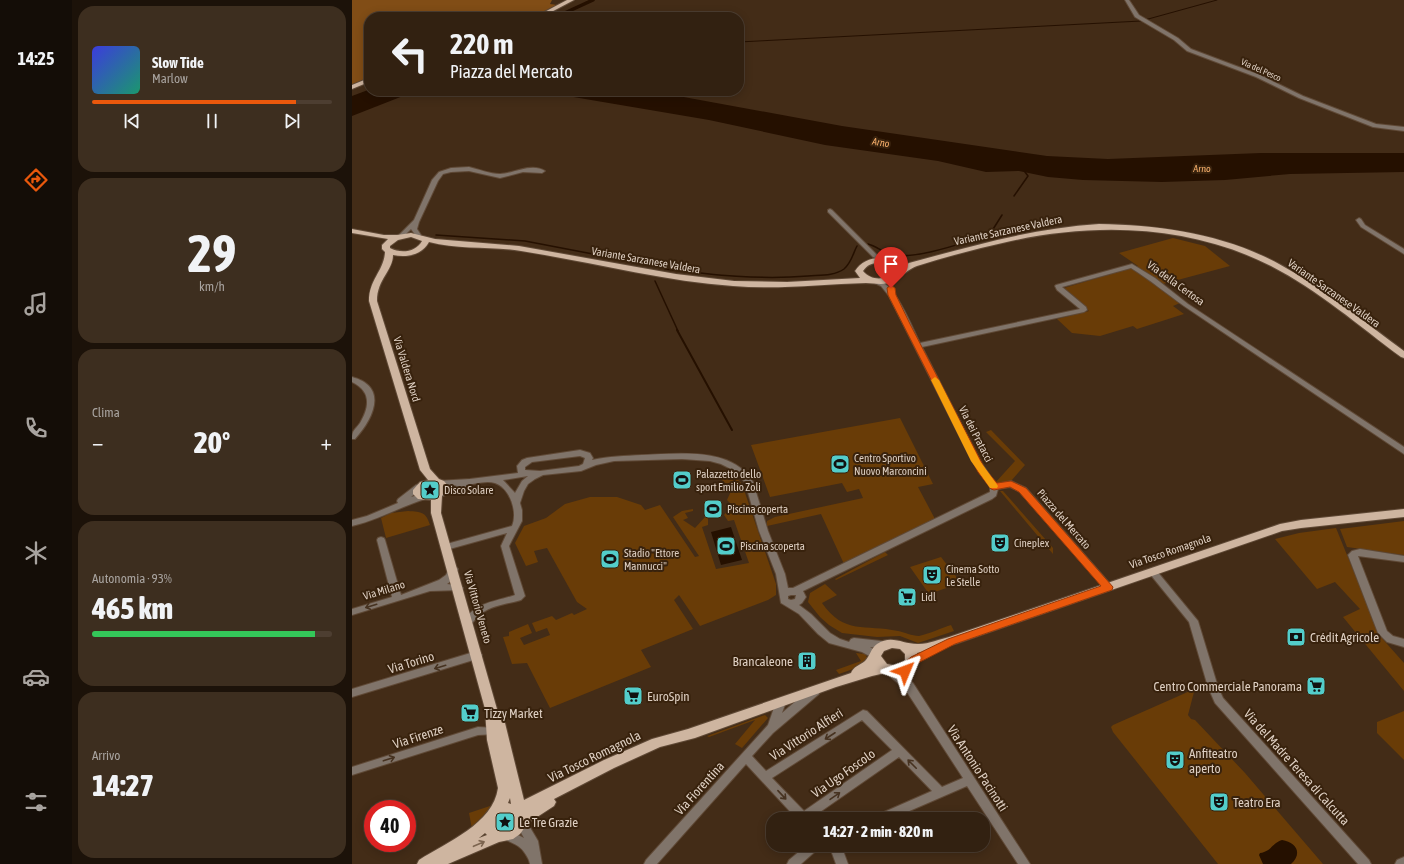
<!DOCTYPE html>
<html lang="it">
<meta charset="utf-8">
<style>
:root{--surface:#322111;--page:#3d2e1f;--text:#f1f3f6;--muted:#a8a39f;--line:#4d3e31;--accent:#ea580c}
body{margin:0;font-family:"Asap Condensed",sans-serif;background:var(--page);color:var(--text);height:100vh;display:flex;flex-direction:column;font-size:15px;white-space:nowrap}
*{box-sizing:border-box;margin:0}
p{font-size:13px;color:var(--muted)}
.icon{flex:none;width:22px;height:22px;fill:none;stroke:currentColor;stroke-width:2;stroke-linecap:round;stroke-linejoin:round}
.map{position:relative;flex:1;overflow:hidden}
.drawer{display:flex;flex-direction:column;gap:6px;padding:6px;background:#1c1209;width:280px}
.drawer>*{flex:none}
.hud{position:absolute;left:12px;top:12px;width:380px;height:84px;border-radius:16px;box-shadow:0 2px 10px #0003,0 0 0 1px var(--line);background:#322111;color:var(--text);overflow:hidden}
.speed{position:absolute;left:12px;top:800px;display:flex;gap:8px;font-size:20px;font-weight:700;text-align:center}
.speed>*{display:grid;place-content:center;width:52px;height:52px;border-radius:50%;background:var(--surface);box-shadow:0 2px 10px #0003,0 0 0 1px var(--line);line-height:1}
.speed .limit{border:6px solid #d22;background:#fff;color:#111}
.pin{position:absolute;display:grid;place-items:center;width:34px;height:34px;color:#fff;margin:-41px -17px;border-radius:50% 50% 50% 0;rotate:-45deg;box-shadow:0 0 4px #0007}
.pin .icon{rotate:45deg}
.me{position:absolute;width:44px;margin:-22px;rotate:46deg;stroke-linejoin:round;filter:drop-shadow(0 0 3px #0008)}
.turn{display:flex;align-items:center;gap:14px;height:84px;padding:0 20px;font-size:18px}
.turn .icon{width:52px;height:52px;stroke-width:2.5}
.turn b{display:block;font-size:28px;line-height:34px}
.big{font-size:30px;font-weight:800;line-height:1.1}
.drawer .widget{flex:1;display:flex;flex-direction:column;justify-content:center;gap:6px;min-width:0;padding:0 14px;border-radius:16px;background:var(--page)}
.drawer .dial{align-items:center;gap:0}
.dial b{font-size:52px;line-height:1}
.song{display:flex;align-items:center;gap:12px}
.cover{width:48px;height:48px;border-radius:6px;background:linear-gradient(135deg,hsl(240 70% 55%),hsl(160 70% 35%))}
.played{height:4px;border-radius:2px;background:linear-gradient(90deg,var(--accent) 85%,var(--line) 85%)}
.keys{display:flex;justify-content:space-around;direction:ltr}
.heat{display:flex;justify-content:space-between;align-items:center;font-size:22px;direction:ltr}
.charge{height:6px;border-radius:3px;background:linear-gradient(90deg,#34c759 93%,var(--line) 0)}
.trip{position:absolute;left:414px;top:812px;width:224px;height:40px;border-radius:16px;background:var(--surface);box-shadow:0 2px 10px #0003,0 0 0 1px var(--line);font-weight:800;line-height:40px;text-align:center}
main{display:flex;flex:1;min-height:0}
.dock{display:flex;flex-direction:column;width:72px;justify-content:space-around;align-items:center;background:#140d07;color:var(--muted)}
.dock .icon{width:28px;height:28px}
.dock .current{color:var(--accent)}
.dock b{font-size:18px;color:var(--text)}
.map>svg:first-child{display:block}
</style>
<main>
<nav class="dock">
<b>14:25</b>
<svg class="icon current" aria-label="directions" viewBox="0 0 24 24"><path d="M12 3l9 9-9 9-9-9zM9 14v-3h6M13 9l2 2-2 2"/></svg>
<svg class="icon" aria-label="music" viewBox="0 0 24 24"><path d="M9 18V5l10-2v13"/><circle cx="6" cy="18" r="3"/><circle cx="16" cy="16" r="3"/></svg>
<svg class="icon" aria-label="phone" viewBox="0 0 24 24"><path d="M5 4h4l2 5-3 2q2 4 5 5l2-3 5 2v4C11 20 4 13 5 4z"/></svg>
<svg class="icon" aria-label="climate" viewBox="0 0 24 24"><path d="M12 3v18M4 7l16 10M4 17L20 7"/></svg>
<svg class="icon" aria-label="car" viewBox="0 0 24 24"><path d="M5 17H2v-5l4-1 3-4h7l3 4 3 1v5h-3M9 17h6M6 11h13"/><circle cx="7" cy="17" r="2"/><circle cx="17" cy="17" r="2"/></svg>
<svg class="icon" aria-label="filters" viewBox="0 0 24 24"><path d="M4 7h16M4 17h16"/><circle cx="9" cy="7" r="2"/><circle cx="15" cy="17" r="2"/></svg>
</nav>
<section class="drawer">
<div class="widget">
<div class="song"><i class="cover"></i><div><b>Slow Tide</b><p>Marlow</p></div></div>
<div class="played"></div>
<div class="keys"><svg class="icon" aria-label="previous" viewBox="0 0 24 24"><path d="M18 5L8 12l10 7zM5 5v14"/></svg><svg class="icon" aria-label="pause" viewBox="0 0 24 24"><path d="M8 5v14M16 5v14"/></svg><svg class="icon" aria-label="next" viewBox="0 0 24 24"><path d="M6 5l10 7-10 7zM19 5v14"/></svg></div>
</div>
<div class="widget dial"><b>29</b><p>km/h</p></div>
<div class="widget"><p>Clima</p>
<div class="heat"><a>−</a><b class="big">20°</b><a>+</a></div>
</div>
<div class="widget"><p>Autonomia · 93%</p><b class="big">465 km</b><div class="charge"></div></div>
<div class="widget"><p>Arrivo</p><b class="big">14:27</b></div>
</section>
<div class="map">
<svg width="1052" height="864" viewBox="0 0 1052 864">
<rect width="100%" height="100%" fill="#432c17"/>
<path fill="#693c07" d="M821,238l32,8 25,20 -71,19 21,18 -7,3 11,8 -47,15 -4,-3 -33,10 -28,-3 -15,-14 32,-8 -25,-23 74,-22 -19,-13z
M548,418l33,66 -15,3 17,32 -91,45 -23,-50 -54,12v-5l8,-4 88,-19 -4,-9 -12,3 -5,-9 -72,14 -19,-52z
M639,430l34,35 -14,16 -16,2 20,-22 -29,-29z
M372,470l10,5 8,9 34,100v11l-8,5 -68,26 -21,-31 -5,5 19,29 -52,21 10,17 -101,41 -23,-45 -15,1 -9,-27 6,-1v-4l19,-8 4,9 -12,5 4,7 26,-10 -3,-7 -11,4 -4,-9 20,-7 4,4 16,-7 2,2 13,-6 -10,-7 -30,-54 -13,3 4,11 -12,4 -11,-23 9,-17 22,-8 19,-14 25,-7h27l24,8 4,5 15,-5 35,52 4,-1 -26,-39 9,-6 11,-2v2l-8,2 3,5 -5,2 12,8 10,-11 3,1v7l-6,2 14,42 33,-6 -15,-43 -6,1 -4,-6 6,-7v-5l-3,-3 4,-9 1,-6h-5l-9,-9z
M648,491h3l50,57v6z
M56,511c14,1 18,1 22,14l-44,13 -5,-20 10,-5z
M1052,521v34l-57,-8 -7,-18z
M984,528l44,108 24,27v28l-61,-74 17,-8 -25,-27 -18,7 -42,-50 24,-6z
M533,552l3,3 -52,25 -1,-1z
M589,557l20,26 -32,11 -19,-27z
M473,584l12,11 -15,8c22,32 43,21 76,28 6,1 14,5 21,5 10,-2 22,-8 32,-11l3,6 -36,12 -18,-7 -23,1 -35,-4 -13,-8 -9,-8 -12,-15 2,-9z
M504,653l9,1 3,5 -12,9 -17,6 -3,-4 25,-9z
M838,691l4,1 -6,23 3,4 4,1 50,53 78,91h-105l-105,-132 -2,-5 2,-2z
M1052,711v49l-27,-27v-11z
M413,715l3,3 -26,30 -7,-4 20,-24 -46,17 -2,-1z
M141,805l-13,16 -8,8 -3,-16z"/>
<path fill="#814d16" d="M0,0h200l-2,4 7,1 -21,12h-167v61l-17,7z"/>
<path fill="#251000" d="M16,90l1,1h54l-20,5 -51,20v-20z
M186,91h113l191,35 205,30 61,3 153,-6h143v19l-114,2 -65,6 -63,2 -79,-2 -35,-3 -29,-6 -33,1 -48,-11 -113,-16 -116,-25z
M379,527l11,33 -21,5 -10,-33z
M930,840c14,2 21,13 9,24h-28l-4,-9 1,-2c12,-2 12,-10 22,-13z"/>
<g fill="none" stroke-linecap="round" stroke-linejoin="round">
<path stroke="#251000" stroke-width="1" d="M387,42l402,-21 76,-21"/>
<path stroke="#251000" stroke-width="1.5" d="M662,196l14,-20 -3,-4
M84,235l89,6 94,18
M516,244c9,2 16,10 26,11 24,4 68,-12 92,-19l4,-2 12,-19
M313,269c48,6 95,11 143,7 12,-1 26,0 36,-7 8,-7 9,-16 13,-23
M303,281l23,50"/>
<path stroke="#251000" stroke-width="2" d="M325,330l55,100"/>
<path stroke="#251000" stroke-width="3.5" d="M204,17l37,-17"/>
<defs>
<path id="minor" d="M773,0h4l10,15 39,23 13,11 69,26 43,21 73,28 28,3v4l-31,-4 -74,-29 -43,-21 -69,-26 -13,-11 -39,-23z
M117,167c9,2 21,7 31,7 12,0 32,-12 45,-3l-3,2 -19,-1 -23,6 -31,-7 -18,1 -8,2 -5,7 -19,41 -2,7 4,6 -1,1h-4l-5,-7 -8,8h-4v-2l15,-15 18,-40 7,-8 12,-4z
M478,209l2,1 45,45 10,5v2h-4l-10,-5 -45,-45v-2z
M1007,218l2,1 4,6 39,24v5l-43,-27 -5,-7z
M780,264l23,14 33,26 216,143v7l-220,-148c-18,-13 -34,-26 -53,-38l-69,19 24,20 1,3 -3,2 -162,35 58,114 16,23 15,-3 15,7 85,97 2,2 -2,2h-6l-85,-97 -10,-5 -12,2 -2,7 -4,3 -189,92 3,6 -4,6 -3,2 12,9 19,19 10,6 9,3 2,-3 3,-1 36,4 2,3 -2,3 -3,1 -17,-2 8,5 2,3 -2,3 -3,1 -13,-7 -33,-9 -11,-9 -19,-20 -18,-11 -5,-29 -17,-43 -14,-49 -12,-12 -12,-6 -11,-3 -28,-2 -68,2 -18,4 -15,6 -38,4 -8,4 -7,5 -4,7 -4,12 2,7v11l-10,19 -3,6 16,50 -4,4c-13,4 -28,5 -39,13 -7,4 -9,14 -17,11l-2,-2c12,-20 32,-20 52,-27l-14,-49 6,-13 -61,17 -3,-1 -1,-2 1,-2 69,-19c6,-14 -2,-38 -17,-43 -9,-3 -20,1 -29,2v3l-29,10 -3,-1 -1,-2 1,-2 23,-8 -17,1 -4,-3 1,-2 33,-2 48,-6 -1,-7 5,-6 5,-2 53,-8 10,3 3,5 -1,2c17,-4 33,-4 50,-5 35,-1 90,-9 111,27l15,49 17,43 3,14h5l197,-96v-5l-18,-26 -83,-165 -8,-10 -11,-5v-2c23,-4 41,47 50,64l160,-34 -23,-19 -2,-4 1,-1zM228,456l5,2 -2,6 -4,2 -39,5 -15,-1v-3l7,-5zM176,476l-6,5 -7,12 -12,-13zM439,595h5l-1,4 -4,1 -3,-1v-3z
M0,377c37,10 21,42 3,62h-3c0,-9 3,-9 8,-16 10,-17 11,-32 -8,-41z
M67,484l4,3 -12,10 11,-3 4,3 -1,2c-25,8 -47,21 -73,27v-6l15,-4 31,-13 -1,-2 1,-2 18,-14z
M29,537l3,1 1,2 16,55 38,-15 7,-5 4,-8h6l2,2c-3,7 -5,11 -11,15l14,2 2,2 -2,2 -31,1 -78,24v-6l40,-12 -15,-57 1,-2z
M1008,549l44,7v6l-46,-6 29,75 6,5 11,3v8l-17,-5 -9,-9 -30,-78 4,-4z
M801,569l3,1 42,51 20,66 5,11 146,162 2,4h-13l-143,-161 -7,-16 -19,-65 -39,-48 -2,-2 2,-2z
M125,651l3,1 2,3 -2,3 -128,39v-8z
M539,667l4,1 18,15 117,181h-12l-51,-78 -76,33h-18l2,-3 57,-25 -33,-34 -89,62h-13l-51,-55 -89,100h-13l2,-4 122,-135 9,-26 4,-1 4,1 1,3 -4,11 29,-25 4,-1 4,1 1,3 -1,3 -46,39 -21,23 14,15 97,-61 4,1 75,76 21,-9 -58,-89 -18,-15 -1,-3 1,-3zM510,720l30,30 -88,61 -32,-33z
M126,727l19,1 1,3 -1,3 -19,1 -126,40v-8z
M169,817l4,2 13,22 4,23h-12c-1,-6 -7,-15 -12,-18 -6,-4 -13,-5 -16,-11l2,-3 4,-2 16,8 -9,-16 2,-3z
M455,845h14l-2,3 -18,16h-14l2,-4z
M477,845h12l7,19h-12z
M1052,857v7h-9l2,-4z"/>
<path id="major" d="M215,0h7l-32,17h-7z
M17,78v4l-17,7v-4z
M747,224c62,1 125,10 180,40 45,24 84,57 125,87v7l-3,-1c-42,-31 -83,-67 -130,-91 -81,-41 -173,-44 -260,-25 -31,7 -63,15 -94,25 -14,5 -18,17 -36,18 -5,0 -10,-1 -15,-1 -44,1 -88,7 -133,3 -71,-5 -141,-24 -212,-35 -30,-5 -62,-1 -92,-9 -7,13 -22,16 -36,13 0,16 -16,24 -16,46l53,168 9,10 5,2 4,5 -6,10 -1,17 56,196 1,9 5,1 2,4 19,77 80,-40 48,-21 36,-10 163,-56c2,-6 9,-8 14,-12 5,-5 6,-13 12,-17 15,-10 27,1 42,0 10,0 21,-5 30,-7l331,-113 21,-4 103,-11v8l-103,11 -19,3 -327,113 -38,9v8l-4,6 -6,6 -8,2 -14,-2 -13,3 -36,11 -141,51 -35,9 -46,21 -60,31 2,3 -2,4 -26,17 -8,11 -7,5 -14,3 -51,22h-31l2,-4c28,-18 74,-36 79,-72l-11,-48 -2,-31 -54,-196v-13l-13,-1 -5,-5v-4l7,-8 8,-2 -8,-10 -51,-169c0,-22 15,-30 16,-49l-3,-3v-4l6,-6 -36,-6v-4l32,6h13l14,-2 24,6 84,7 157,28 58,7 53,1 73,-4 -5,-7c10,-16 34,-17 47,-4l7,-4c63,-17 125,-35 190,-39zM59,237l11,4c-6,11 -21,13 -32,7v-2l8,-6zM526,263c8,0 16,2 17,10 -10,7 -24,8 -32,-2 4,-6 9,-8 15,-8zM82,485l4,2c-2,6 -9,9 -15,6l4,-6zM540,648l8,1 5,5v6l-7,6 -11,-2 -6,-8 3,-5zM158,798l1,6 -3,-1zM153,815l9,1v5l-10,8 -6,1 -2,-4 3,-6zM133,833l2,2 -8,3z"/>
</defs>
<use href="#minor" stroke="#5f4936" stroke-width="2"/>
<use href="#major" stroke="#5f4936" stroke-width="2"/>
<use href="#minor" fill="#80746a" fill-rule="evenodd"/>
<use href="#major" fill="#ceb5a0" fill-rule="evenodd"/>
</g>
<defs><path id="oneway-shaft" d="M-6 0H5M1.5-3L5.5 0L1.5 3" fill="none" stroke-width="1.6" stroke-linecap="round" stroke-linejoin="round"/></defs>
<g stroke="#463220">
<use href="#oneway-shaft" transform="translate(19 606) rotate(163)"/>
<use href="#oneway-shaft" transform="translate(88 667) rotate(163)"/>
<use href="#oneway-shaft" transform="translate(478 736) rotate(147)"/>
<use href="#oneway-shaft" transform="translate(37 759) rotate(-18)"/>
<use href="#oneway-shaft" transform="translate(560 764) rotate(-135)"/>
<use href="#oneway-shaft" transform="translate(430 795) rotate(47)"/>
<use href="#oneway-shaft" transform="translate(483 796) rotate(-35)"/>
</g>
<use stroke="#7c644f" href="#oneway-shaft" transform="translate(127 844) rotate(-23)"/>
<path fill="#ea580c" stroke="#983908" d="M539,285l4,3 1,7 14,29 75,145 12,14 14,-2 15,7 87,99 -1,3 -157,54 -37,19 -6,6 -3,5 -4,1 -4,-1 -1,-3 3,-7 8,-7 37,-18 153,-53 -82,-94 -9,-5 -16,3 -3,-1 -13,-17 -90,-177 -1,-7z"/>
<path fill="#f59e0b" d="M583,377l4,3 41,81 18,25 -1,2h-7l-19,-27 -40,-81z"/>
<defs>
<symbol id="stadium-square" viewBox="-11 -11 22 22"><rect x="-9" y="-9" width="18" height="18" rx="4" fill="#53cdca" stroke="#38220d"/><path d="M0-5a6.5 5 0 1 0 0 10a6.5 5 0 1 0 0-10ZM-3.5-1.8h7v3.6h-7Z" fill="#111"/></symbol>
<symbol id="sight-square" viewBox="-11 -11 22 22"><rect x="-9" y="-9" width="18" height="18" rx="4" fill="#53cdca" stroke="#38220d"/><path d="M0-6L1.8-2.2L6-1.7L2.9 1.2L3.7 5.4L0 3.3L-3.7 5.4L-2.9 1.2L-6-1.7L-1.8-2.2Z" fill="#111"/></symbol>
<symbol id="theatre-square" viewBox="-11 -11 22 22"><rect x="-9" y="-9" width="18" height="18" rx="4" fill="#53cdca" stroke="#38220d"/><path d="M-5-5.5Q0-4 5-5.5V0Q5 5 0 6Q-5 5-5 0ZM-3.3-2.5H-1v1.5H-3.3ZM1-2.5H3.3v1.5H1ZM-2.8 1Q0 5.5 2.8 1Z" fill="#111"/></symbol>
<symbol id="supermarket-square" viewBox="-11 -11 22 22"><rect x="-9" y="-9" width="18" height="18" rx="4" fill="#53cdca" stroke="#38220d"/><path d="M-6-5.5h2.5l.6 2H6L4.5 2H-2.5L-4.4-4H-6ZM-1.5 3.2a1.3 1.3 0 1 0 .1 0ZM3 3.2a1.3 1.3 0 1 0 .1 0Z" fill="#111"/></symbol>
<symbol id="bank-square" viewBox="-11 -11 22 22"><rect x="-9" y="-9" width="18" height="18" rx="4" fill="#53cdca" stroke="#38220d"/><path d="M-6-4H6V4H-6ZM0-2.3a2.3 2.3 0 1 0 0 4.6a2.3 2.3 0 1 0 0-4.6Z" fill="#111"/></symbol>
<symbol id="building-square" viewBox="-11 -11 22 22"><rect x="-9" y="-9" width="18" height="18" rx="4" fill="#53cdca" stroke="#38220d"/><path d="M-4-6H4V6H1V3H-1V6H-4ZM-2.5-4.3h1.7v1.8h-1.7ZM.8-4.3h1.7v1.8H.8ZM-2.5-1h1.7V.8h-1.7ZM.8-1h1.7V.8H.8Z" fill="#111"/></symbol>
</defs>
<g fill-rule="evenodd">
<use href="#stadium-square" x="477" y="453" width="22" height="22"/>
<use href="#stadium-square" x="319" y="469" width="22" height="22"/>
<use href="#sight-square" x="67" y="479" width="22" height="22"/>
<use href="#stadium-square" x="350" y="498" width="22" height="22"/>
<use href="#theatre-square" x="637" y="532" width="22" height="22"/>
<use href="#stadium-square" x="363" y="535" width="22" height="22"/>
<use href="#stadium-square" x="247" y="548" width="22" height="22"/>
<use href="#theatre-square" x="569" y="564" width="22" height="22"/>
<use href="#supermarket-square" x="544" y="586" width="22" height="22"/>
<use href="#bank-square" x="933" y="626" width="22" height="22"/>
<use href="#building-square" x="444" y="650" width="22" height="22"/>
<use href="#supermarket-square" x="953" y="675" width="22" height="22"/>
<use href="#supermarket-square" x="270" y="685" width="22" height="22"/>
<use href="#supermarket-square" x="107" y="702" width="22" height="22"/>
<use href="#theatre-square" x="812" y="749" width="22" height="22"/>
<use href="#theatre-square" x="856" y="791" width="22" height="22"/>
<use href="#sight-square" x="142" y="811" width="22" height="22"/>
</g>
<g text-anchor="middle" stroke-width="4" stroke-linejoin="round" paint-order="stroke">
<g font-size="9" fill="#decfc2" stroke="#38220d">
<text transform="translate(909 70) rotate(24)" y="3">Via del Pesco</text>
</g>
<g font-size="10" font-style="italic" fill="#f7ae6a" stroke="#38220d">
<text transform="translate(529 142) rotate(9)" y="4">Arno</text>
<text x="850" y="172">Arno</text>
</g>
<g font-size="11" fill="#decfc2" stroke="#38220d">
<text transform="translate(656 230) rotate(-12)" y="4">Variante Sarzanese Valdera</text>
<text transform="translate(294 260) rotate(10)" y="4">Variante Sarzanese Valdera</text>
<text transform="translate(824 283) rotate(36)" y="4">Via della Certosa</text>
<text transform="translate(982 293) rotate(35)" y="4">Variante Sarzanese Valdera</text>
<text transform="translate(55 369) rotate(73)" y="4">Via Valdera Nord</text>
<text transform="translate(624 434) rotate(63)" y="4">Via dei Pratacci</text>
<text transform="translate(712 519) rotate(49)" y="4">Piazza del Mercato</text>
<text transform="translate(818 551) rotate(-19)" y="4">Via Tosco Romagnola</text>
<text transform="translate(32 590) rotate(-17)" y="4">Via Milano</text>
<text transform="translate(126 607) rotate(74)" y="4">Via Vittorio Veneto</text>
</g>
<g font-size="11" fill="#decfc2" stroke="#38220d" text-anchor="start">
<text x="502" y="462">Centro Sportivo<tspan x="502" dy="13">Nuovo Marconcini</tspan></text>
<text x="344" y="478">Palazzetto dello<tspan x="344" dy="13">sport Emilio Zoli</tspan></text>
<text x="92" y="494">Disco Solare</text>
<text x="375" y="513">Piscina coperta</text>
<text x="662" y="547">Cineplex</text>
<text x="388" y="550">Piscina scoperta</text>
<text x="272" y="557">Stadio "Ettore<tspan x="272" dy="13">Mannucci"</tspan></text>
<text x="594" y="573">Cinema Sotto<tspan x="594" dy="13">Le Stelle</tspan></text>
<text x="569" y="601">Lidl</text>
</g>
<g font-size="13" fill="#decfc2" stroke="#38220d" text-anchor="start">
<text x="958" y="642">Crédit Agricole</text>
<text x="441" y="666" text-anchor="end">Brancaleone</text>
<text x="950" y="691" text-anchor="end">Centro Commerciale Panorama</text>
<text x="295" y="701">EuroSpin</text>
<text x="132" y="718">Tizzy Market</text>
<text x="837" y="758">Anfiteatro<tspan x="837" dy="15">aperto</tspan></text>
<text x="881" y="807">Teatro Era</text>
<text x="167" y="827">Le Tre Grazie</text>
</g>
<g font-size="13" fill="#decfc2" stroke="#38220d">
<text transform="translate(59 662) rotate(-17)" y="5">Via Torino</text>
<text transform="translate(454 734) rotate(-33)" y="5">Via Vittorio Alfieri</text>
<text transform="translate(66 736) rotate(-18)" y="5">Via Firenze</text>
<text transform="translate(242 756) rotate(-26)" y="5">Via Tosco Romagnola</text>
<text transform="translate(945 767) rotate(48)" y="5">Via del Madre Teresa di Calcutta</text>
<text transform="translate(626 768) rotate(57)" y="5">Via Antonio Pacinotti</text>
<text transform="translate(491 773) rotate(-35)" y="5">Via Ugo Foscolo</text>
<text transform="translate(347 788) rotate(-48)" y="5">Via Fiorentina</text>
</g>
</g>
</svg>
<div class="speed"><div class="limit">40</div></div>
<div class="pin" style="left:539px;top:288px;background:#d93025"><svg class="icon" aria-label="arrive" viewBox="0 0 24 24"><path d="M6 21V4h12l-3 4 3 4H6"/></svg></div>
<svg class="me" style="left:553px;top:671px" viewBox="-20 -20 40 40"><path d="M0-17L14 15 0 8-14 15z" fill="#ea580c" stroke="#fff" stroke-width="4"/></svg>
<div class="trip">14:27 · 2 min · 820 m</div>
<div class="hud">
<div class="turn"><svg class="icon" aria-label="left" viewBox="0 0 24 24"><path d="M17 20v-9H6M10 6l-5 5 5 5"/></svg><div><b>220 m</b>Piazza del Mercato</div></div>
</div>
</div>
</main>
